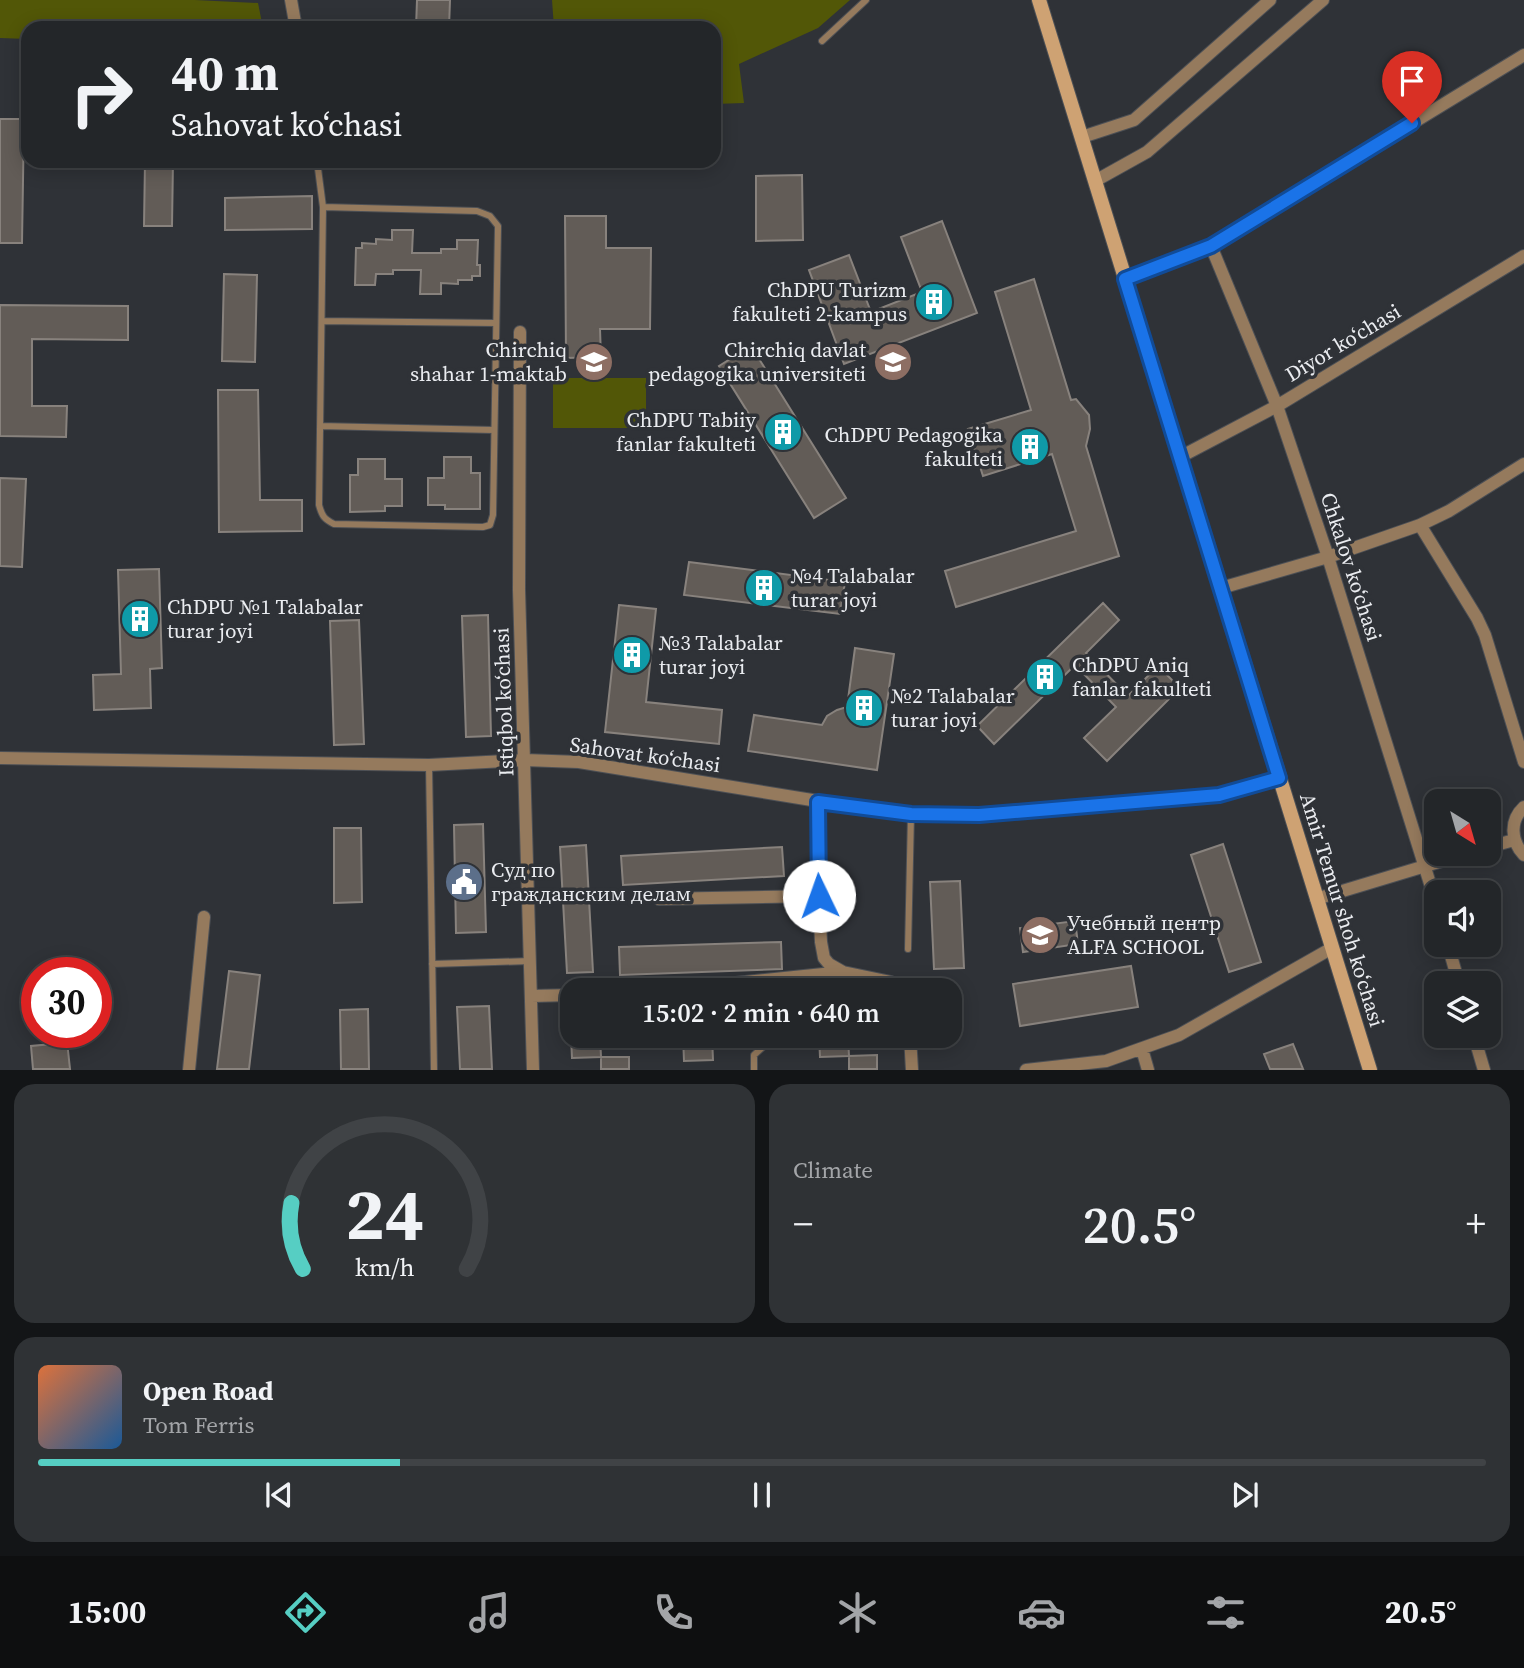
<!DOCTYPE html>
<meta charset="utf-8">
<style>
:root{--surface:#232629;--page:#2f3235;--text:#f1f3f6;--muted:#a3a5a8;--line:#404346;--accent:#56cec3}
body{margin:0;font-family:"Source Serif 4",serif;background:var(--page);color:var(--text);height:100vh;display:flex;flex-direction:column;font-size:26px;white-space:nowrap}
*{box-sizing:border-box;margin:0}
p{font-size:23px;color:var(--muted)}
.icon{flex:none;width:38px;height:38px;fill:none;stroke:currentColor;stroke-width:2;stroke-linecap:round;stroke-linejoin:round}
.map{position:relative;height:1070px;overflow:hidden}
.sheet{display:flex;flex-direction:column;gap:14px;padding:14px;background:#131517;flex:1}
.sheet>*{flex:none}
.guide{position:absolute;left:21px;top:21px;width:700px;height:147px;border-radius:21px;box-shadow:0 4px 18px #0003,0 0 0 2px var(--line);background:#232629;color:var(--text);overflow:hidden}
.needle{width:46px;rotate:143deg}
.buttons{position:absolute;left:1424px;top:789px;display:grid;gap:14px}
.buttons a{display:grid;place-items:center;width:77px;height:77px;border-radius:14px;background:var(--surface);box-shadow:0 4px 18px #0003,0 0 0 2px var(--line);font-size:35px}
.speed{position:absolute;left:21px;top:957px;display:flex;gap:14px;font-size:35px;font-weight:700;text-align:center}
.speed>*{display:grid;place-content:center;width:91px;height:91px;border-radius:50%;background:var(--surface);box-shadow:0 4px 18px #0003,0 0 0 2px var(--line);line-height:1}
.speed .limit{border:10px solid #d22;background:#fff;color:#111}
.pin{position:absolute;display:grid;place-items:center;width:60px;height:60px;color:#fff;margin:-72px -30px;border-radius:50% 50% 50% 0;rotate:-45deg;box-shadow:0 0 7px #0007}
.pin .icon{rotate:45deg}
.me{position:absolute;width:77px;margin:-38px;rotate:357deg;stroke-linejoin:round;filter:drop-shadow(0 0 5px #0008)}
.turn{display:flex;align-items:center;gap:24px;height:147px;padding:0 35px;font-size:32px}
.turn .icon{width:91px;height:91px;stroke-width:2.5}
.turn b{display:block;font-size:49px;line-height:60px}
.big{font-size:52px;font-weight:600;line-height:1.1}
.sheet .card{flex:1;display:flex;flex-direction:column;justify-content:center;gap:10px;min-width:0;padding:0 24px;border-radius:21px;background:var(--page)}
.sheet .dial{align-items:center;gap:0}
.dial svg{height:182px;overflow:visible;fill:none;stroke:var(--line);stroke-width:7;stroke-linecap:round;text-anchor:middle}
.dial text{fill:var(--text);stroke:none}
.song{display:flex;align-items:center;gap:21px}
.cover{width:84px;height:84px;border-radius:10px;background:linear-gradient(135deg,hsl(20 70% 55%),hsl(210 70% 35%))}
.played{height:7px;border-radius:4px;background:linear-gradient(90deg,var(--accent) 25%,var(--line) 25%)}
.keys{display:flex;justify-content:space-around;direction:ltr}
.heat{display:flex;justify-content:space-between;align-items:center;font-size:38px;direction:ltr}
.sheet .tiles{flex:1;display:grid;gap:14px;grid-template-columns:1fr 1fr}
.card:last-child{grid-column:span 2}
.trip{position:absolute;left:560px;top:978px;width:402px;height:70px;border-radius:21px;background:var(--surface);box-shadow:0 4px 18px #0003,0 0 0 2px var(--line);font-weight:600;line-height:70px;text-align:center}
.menu{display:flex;height:112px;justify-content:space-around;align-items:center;background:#0e0f10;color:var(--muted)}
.menu .icon{width:49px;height:49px}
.menu .active{color:var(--accent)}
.menu b{font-size:32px;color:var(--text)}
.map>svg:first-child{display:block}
</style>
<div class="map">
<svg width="1524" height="1070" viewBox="0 0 1524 1070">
<rect width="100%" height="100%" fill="#2f3237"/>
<path fill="#525707" d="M0,0h195l63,3 5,25h-235v11l-28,-1z
M552,0h298l-32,28 -79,36 5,39 -30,1v-76h-160z
M553,378h93v50h-93z"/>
<path fill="#625c57" stroke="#88827d" stroke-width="2" d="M417,0h33l-1,28h-33z
M0,119h24l-2,124h-22z
M145,161h28l-1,65h-28z
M802,175l1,65 -47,1v-65z
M312,196v33l-87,1v-32z
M565,216h41v32h45l-1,81h-50l1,28 -35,1z
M942,221l35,92 -133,51 -35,-94 40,-15 22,57 51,-20 -21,-55z
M392,230h21l-1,23h29v-4h16v-9h21l-1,25h3v11h-8v4h-14v4l-17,-1v11h-21l1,-24h-28v4h-17l-1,11h-20l1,-37h6v-5l14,1v-5l16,1z
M224,274l33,1 -2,87 -33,-1z
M1034,279l37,121 5,-1 13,16 1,14 -4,17 33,110 -163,51 -11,-36 131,-40 -24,-77 -69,22 -15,-47 63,-19 -36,-118z
M0,305l128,1v34l-96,-1v67h35l-1,31 -66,-1z
M751,346l95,152 -32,20 -95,-152z
M218,390h40l2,110h42v31l-83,1z
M444,457h27v16h9v36h-35v-4h-17v-27h16z
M358,459h27v20h17v27h-17v5l-35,1v-37h8z
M0,478l26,1 -4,88 -22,-1z
M689,562l156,20 -5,32 -156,-19z
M159,569l3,99 -12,1 1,39 -57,2 -1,-35 28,-1 -3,-104z
M1103,603l16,17 -33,33 42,43 30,-30 22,22 -73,73 -23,-23 32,-31 -41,-42 -81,79 -17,-18z
M619,605l37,4 -10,93 76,8 -3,34 -114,-12z
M488,615l3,121 -25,1 -4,-121z
M359,620l5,124 -30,1 -4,-124z
M855,648l39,6 -17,116 -129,-19 6,-36 68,10 5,-9 10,-6 10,-3z
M483,824l3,108 -30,1 -2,-108z
M334,828h27l1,74 -28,1z
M1223,844l38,118 -32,10 -38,-117z
M586,845l7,127 -26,1 -7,-126z
M782,847l2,29 -161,9 -2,-29z
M960,881l4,87 -30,1 -4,-87z
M1075,921l3,23 -55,8 -3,-24z
M781,942l1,27 -162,6 -1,-28z
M1131,966l7,41 -118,19 -7,-42z
M229,971l31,4 -11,94h-32z
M489,1006l3,63h-32l-3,-62z
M368,1009l1,60h-28l-1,-59z
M51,1032h15l4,37h-37l-2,-23 21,-2z
M571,1036h29l1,21 -29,1z
M683,1036h29l1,24 -29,1z
M819,1036h29l1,20 -29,1z
M1293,1044l10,25h-33l-6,-15z
M877,1055v14h-28v-13z
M601,1057h28v12h-28z"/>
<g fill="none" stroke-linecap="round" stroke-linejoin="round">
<defs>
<path id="lane" d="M822,41l44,-41
M317,161l6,46 -4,298c3,11 5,14 15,19l149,3 7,-2 3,-10 5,-289 -8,-10 -13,-5 -154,-4
M322,321l174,2
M320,426l174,4
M429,765l5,305
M908,949l3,-135
M432,964l98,-3
M754,1070v-15l21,-19"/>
<path id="street" d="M291,0l5,28
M1082,137l52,-17 136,-120
M1095,181l52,-29 176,-152
M1211,246l66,160 51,151 109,349
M1125,279l86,-33 313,-191
M520,332l-1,258 14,480
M1180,457l97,-51 247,-150
M1420,525l57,93 8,17 39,127
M1221,588l107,-31 92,-32 29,-14 75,-47
M0,758l429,7 96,-5 54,2 239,39 93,13 68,1 240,-20 60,-17
M818,801l-1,59 4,82 3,16 5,6 14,8 48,10 6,8
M1524,807c-15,14 -13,34 0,48
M1489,847l25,-7
M659,899l160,-3
M1316,899l149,-45
M1448,945l11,39
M668,990l175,-18
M531,996l41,-1
M910,1036l2,34
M1474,1036l10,34
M1142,1049l6,21
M189,1070l15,-153
M1026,1070l80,-9 73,-26 153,-87"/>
<path id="secondary" d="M1039,0l331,1070"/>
</defs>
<use href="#lane" stroke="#4d5055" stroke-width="8"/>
<use href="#street" stroke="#4d5055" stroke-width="14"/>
<use href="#secondary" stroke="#4d5055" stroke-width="16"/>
<use href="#lane" stroke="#957a5d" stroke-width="6"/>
<use href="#street" stroke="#957a5d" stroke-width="12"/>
<use href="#secondary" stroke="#cea273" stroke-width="14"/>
</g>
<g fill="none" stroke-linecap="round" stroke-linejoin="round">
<defs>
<path id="route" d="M819,896l-1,-94 93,12 68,1 240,-20 60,-17 -154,-499 86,-33 201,-123"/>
</defs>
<use href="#route" stroke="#114b97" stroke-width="18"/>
<use href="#route" stroke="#1a73e8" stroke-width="12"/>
</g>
<defs>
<symbol id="building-disc" viewBox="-11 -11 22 22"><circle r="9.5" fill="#0f9aa8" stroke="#2f3237"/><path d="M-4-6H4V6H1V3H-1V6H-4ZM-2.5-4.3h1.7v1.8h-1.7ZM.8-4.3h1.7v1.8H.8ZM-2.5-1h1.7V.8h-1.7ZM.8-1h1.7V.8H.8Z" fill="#fff"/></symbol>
<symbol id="school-disc" viewBox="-11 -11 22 22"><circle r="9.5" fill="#8d6e63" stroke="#2f3237"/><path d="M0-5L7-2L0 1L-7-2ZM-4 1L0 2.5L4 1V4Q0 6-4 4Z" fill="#fff"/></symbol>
<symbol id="university-disc" viewBox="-11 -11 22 22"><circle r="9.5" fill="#8d6e63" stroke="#2f3237"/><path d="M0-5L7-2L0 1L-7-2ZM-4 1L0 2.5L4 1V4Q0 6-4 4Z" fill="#fff"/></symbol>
<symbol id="civic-disc" viewBox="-11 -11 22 22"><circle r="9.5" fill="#5c6f8a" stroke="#2f3237"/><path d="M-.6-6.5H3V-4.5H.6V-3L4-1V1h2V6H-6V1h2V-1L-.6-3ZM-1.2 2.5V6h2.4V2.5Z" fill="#fff"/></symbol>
</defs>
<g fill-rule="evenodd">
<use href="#building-disc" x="912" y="280" width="44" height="44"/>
<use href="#school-disc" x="572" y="340" width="44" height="44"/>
<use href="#university-disc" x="871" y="340" width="44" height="44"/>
<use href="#building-disc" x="761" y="410" width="44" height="44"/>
<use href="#building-disc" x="1008" y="425" width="44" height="44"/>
<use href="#building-disc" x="742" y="566" width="44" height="44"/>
<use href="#building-disc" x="118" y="597" width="44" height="44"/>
<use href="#building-disc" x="610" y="633" width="44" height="44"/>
<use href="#building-disc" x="1023" y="655" width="44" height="44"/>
<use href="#building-disc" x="842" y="686" width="44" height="44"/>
<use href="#civic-disc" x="442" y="860" width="44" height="44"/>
<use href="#school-disc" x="1018" y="913" width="44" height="44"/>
</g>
<g text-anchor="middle" stroke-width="7" stroke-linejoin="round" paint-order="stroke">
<g font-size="21" fill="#eaecf0" stroke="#2f3237" text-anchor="start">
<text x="907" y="297" text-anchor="end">ChDPU Turizm<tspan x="907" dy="24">fakulteti 2-kampus</tspan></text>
<text x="567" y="357" text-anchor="end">Chirchiq<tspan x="567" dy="24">shahar 1-maktab</tspan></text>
<text x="866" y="357" text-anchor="end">Chirchiq davlat<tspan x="866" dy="24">pedagogika universiteti</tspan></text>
<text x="756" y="427" text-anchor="end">ChDPU Tabiiy<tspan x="756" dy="24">fanlar fakulteti</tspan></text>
<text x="1003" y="442" text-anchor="end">ChDPU Pedagogika<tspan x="1003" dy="24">fakulteti</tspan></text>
<text x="791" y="583">№4 Talabalar<tspan x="791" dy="24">turar joyi</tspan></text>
<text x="167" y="614">ChDPU №1 Talabalar<tspan x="167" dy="24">turar joyi</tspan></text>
<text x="659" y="650">№3 Talabalar<tspan x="659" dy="24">turar joyi</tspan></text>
<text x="1072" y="672">ChDPU Aniq<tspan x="1072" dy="24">fanlar fakulteti</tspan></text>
<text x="891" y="703">№2 Talabalar<tspan x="891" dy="24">turar joyi</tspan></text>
<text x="491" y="877">Суд по<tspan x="491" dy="24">гражданским делам</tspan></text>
<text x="1067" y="930">Учебный центр<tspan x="1067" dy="24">ALFA SCHOOL</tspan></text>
</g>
<g font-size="21" fill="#eaecf0" stroke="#2f3237">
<text transform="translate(1343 343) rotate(-31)" y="7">Diyor ko‘chasi</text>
<text transform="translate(1351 567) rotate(72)" y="7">Chkalov ko‘chasi</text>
<text transform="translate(504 702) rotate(-92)" y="7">Istiqbol ko‘chasi</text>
<text transform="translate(645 755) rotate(8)" y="7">Sahovat ko‘chasi</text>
<text transform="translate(1342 910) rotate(73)" y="7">Amir Temur shoh ko‘chasi</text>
</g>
</g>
</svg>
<div class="buttons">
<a><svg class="needle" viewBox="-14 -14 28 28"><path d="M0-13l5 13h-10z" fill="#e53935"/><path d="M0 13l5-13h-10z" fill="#a3a5a8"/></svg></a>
<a><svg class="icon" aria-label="sound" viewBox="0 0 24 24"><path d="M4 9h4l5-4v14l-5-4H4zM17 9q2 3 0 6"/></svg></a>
<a><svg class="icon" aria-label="layers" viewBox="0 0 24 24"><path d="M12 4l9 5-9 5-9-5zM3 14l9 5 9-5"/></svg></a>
</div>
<div class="speed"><div class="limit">30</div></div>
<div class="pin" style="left:1412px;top:123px;background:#d93025"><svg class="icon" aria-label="arrive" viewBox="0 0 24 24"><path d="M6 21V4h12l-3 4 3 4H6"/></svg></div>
<svg class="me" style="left:819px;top:896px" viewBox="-20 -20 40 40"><circle r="19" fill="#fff"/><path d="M0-13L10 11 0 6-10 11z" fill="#1a73e8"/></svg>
<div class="trip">15:02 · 2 min · 640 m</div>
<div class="guide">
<div class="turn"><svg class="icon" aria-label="right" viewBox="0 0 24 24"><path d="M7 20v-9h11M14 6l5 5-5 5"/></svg><div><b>40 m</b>Sahovat ko‘chasi</div></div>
</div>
</div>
<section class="sheet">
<div class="tiles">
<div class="card dial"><svg viewBox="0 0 100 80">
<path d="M14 69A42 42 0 1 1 86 69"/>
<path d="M14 69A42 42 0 0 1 9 40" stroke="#56cec3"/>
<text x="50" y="56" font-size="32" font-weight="700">24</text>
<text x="50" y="72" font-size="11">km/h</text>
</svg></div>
<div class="card"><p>Climate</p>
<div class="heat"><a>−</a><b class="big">20.5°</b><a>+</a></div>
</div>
<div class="card">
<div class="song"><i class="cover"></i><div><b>Open Road</b><p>Tom Ferris</p></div></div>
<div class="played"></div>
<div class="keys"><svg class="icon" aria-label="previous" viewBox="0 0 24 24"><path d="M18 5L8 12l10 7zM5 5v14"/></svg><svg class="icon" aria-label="pause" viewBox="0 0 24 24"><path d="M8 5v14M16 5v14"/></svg><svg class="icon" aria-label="next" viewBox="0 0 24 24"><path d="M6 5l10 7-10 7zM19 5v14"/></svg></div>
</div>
</div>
</section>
<nav class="menu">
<b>15:00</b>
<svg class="icon active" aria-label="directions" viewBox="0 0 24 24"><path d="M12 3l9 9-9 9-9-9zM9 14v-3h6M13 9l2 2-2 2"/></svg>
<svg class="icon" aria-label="music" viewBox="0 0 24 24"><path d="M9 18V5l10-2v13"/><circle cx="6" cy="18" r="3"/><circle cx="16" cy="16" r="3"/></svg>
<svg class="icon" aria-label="phone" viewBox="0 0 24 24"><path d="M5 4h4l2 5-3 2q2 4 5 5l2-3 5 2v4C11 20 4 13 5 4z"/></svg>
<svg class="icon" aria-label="climate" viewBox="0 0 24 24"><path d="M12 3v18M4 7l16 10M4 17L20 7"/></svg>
<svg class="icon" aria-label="car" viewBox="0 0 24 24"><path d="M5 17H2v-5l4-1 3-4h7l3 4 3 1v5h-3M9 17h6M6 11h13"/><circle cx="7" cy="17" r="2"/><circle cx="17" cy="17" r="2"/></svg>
<svg class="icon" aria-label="filters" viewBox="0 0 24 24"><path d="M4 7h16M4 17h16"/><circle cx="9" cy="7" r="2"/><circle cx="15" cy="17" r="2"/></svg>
<b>20.5°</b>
</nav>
